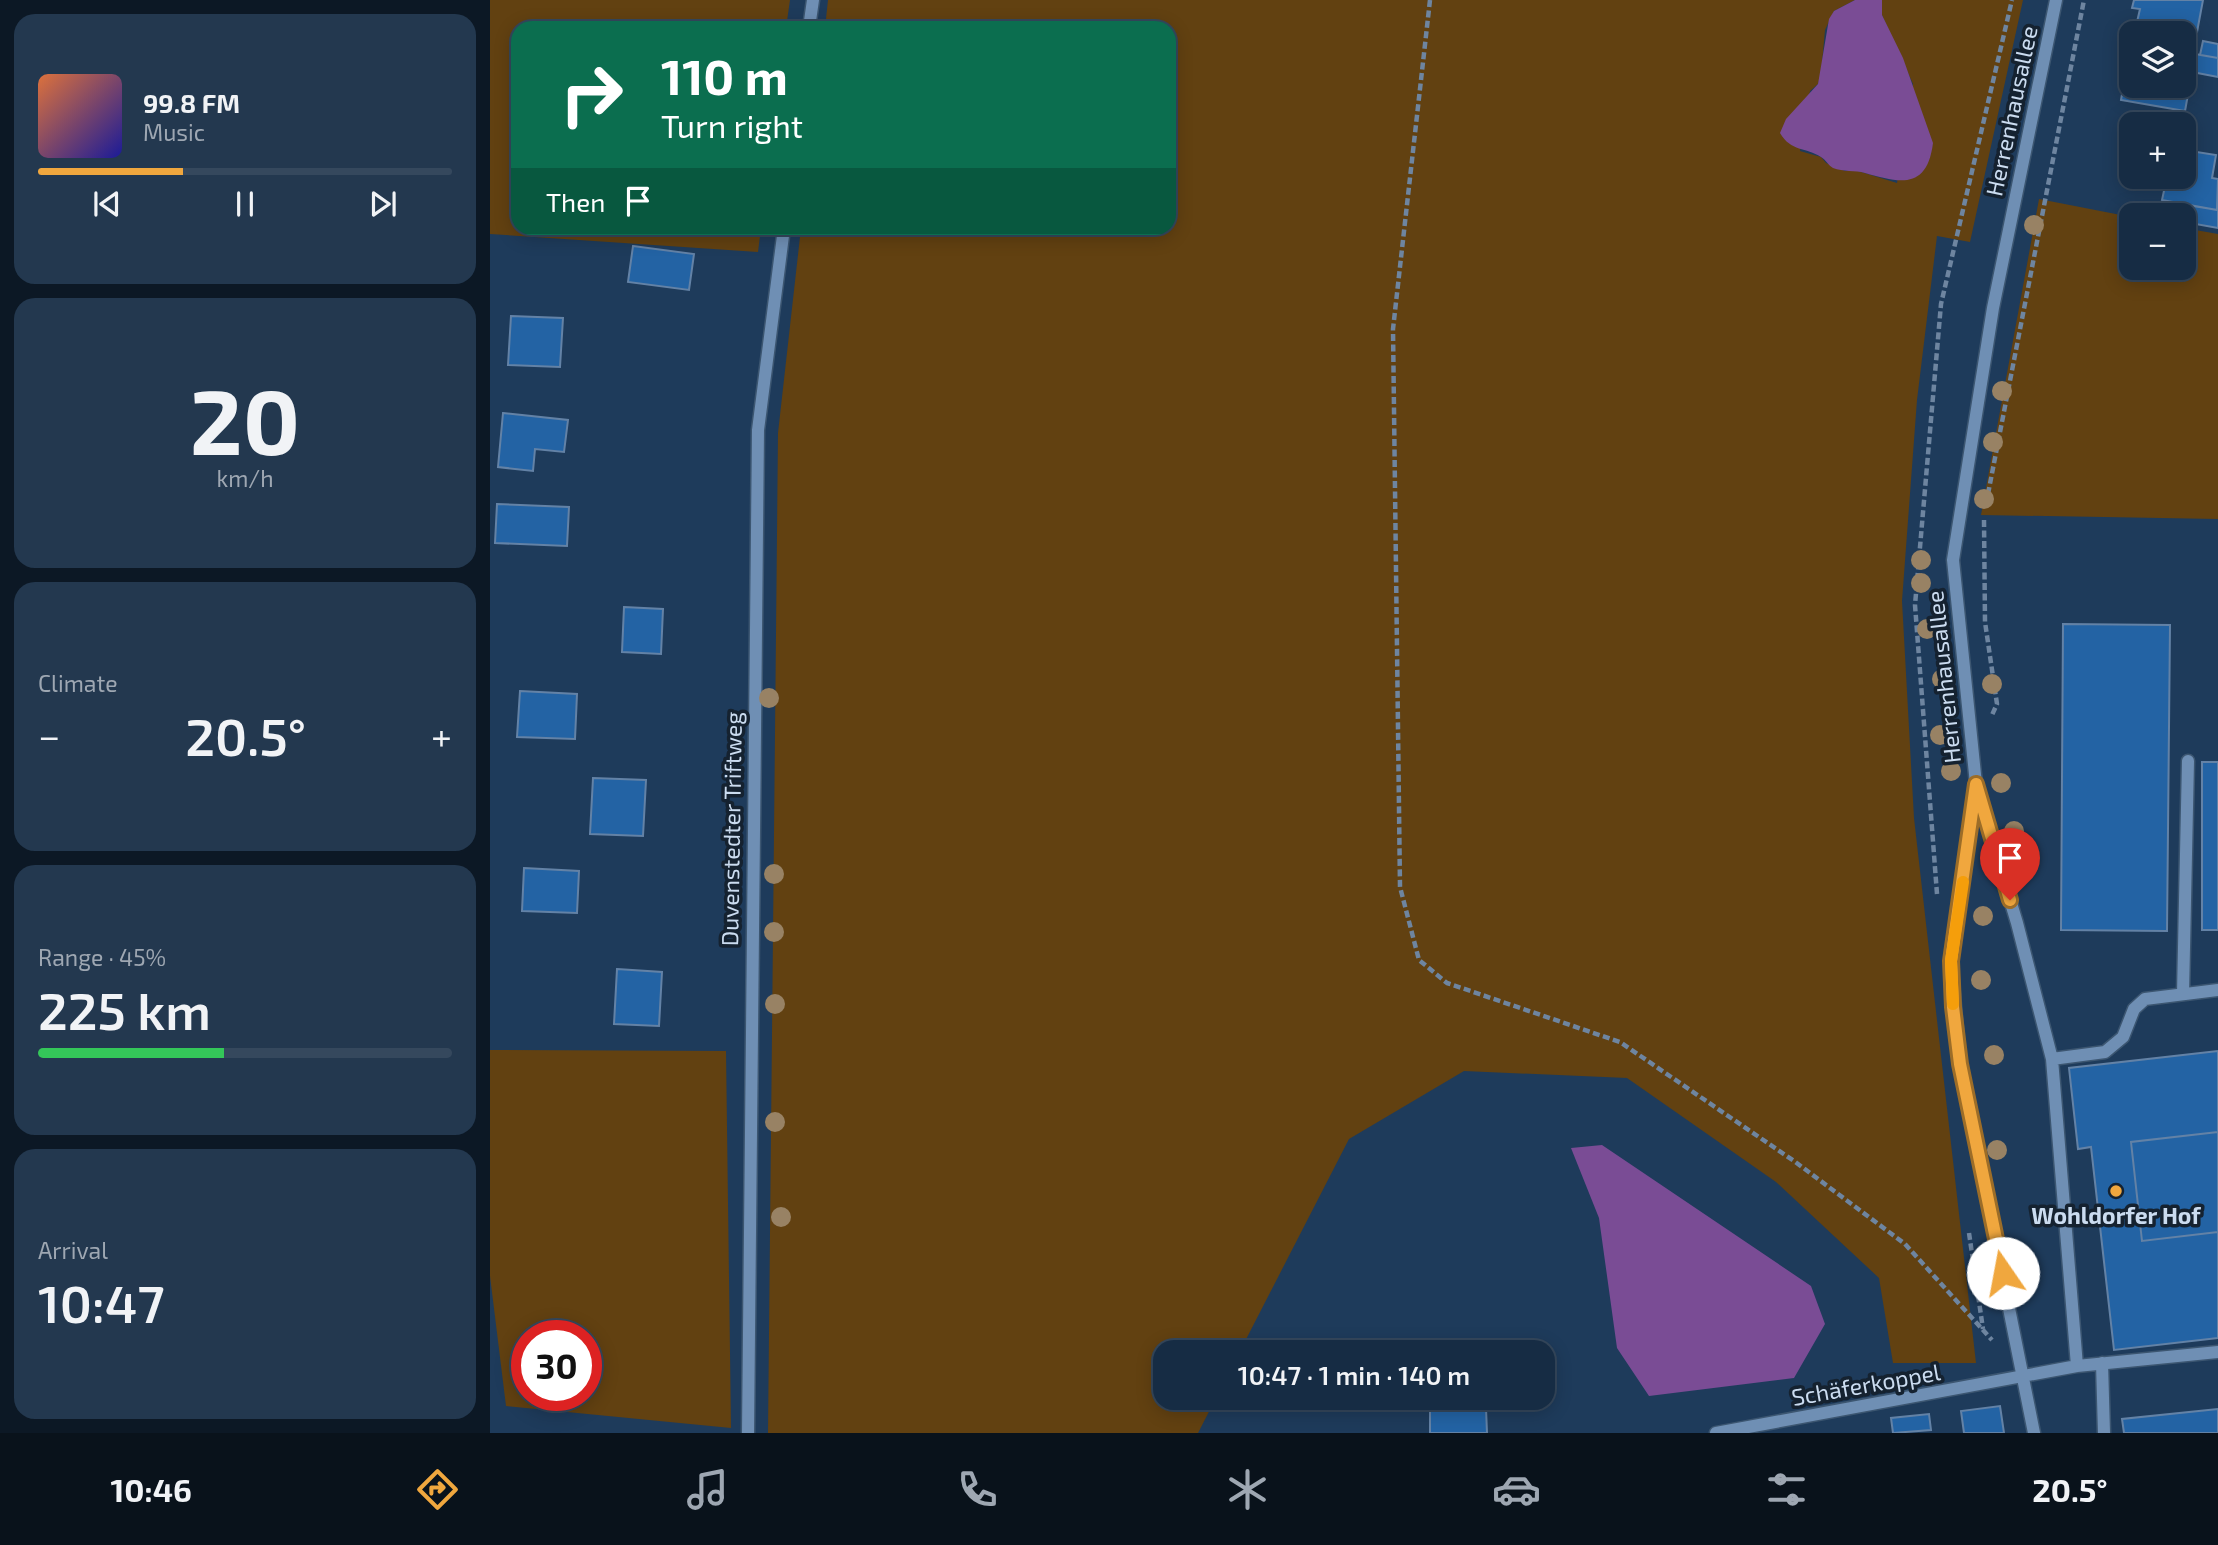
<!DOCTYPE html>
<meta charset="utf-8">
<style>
:root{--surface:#162c44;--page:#23384f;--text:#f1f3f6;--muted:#9ea7b2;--line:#35485d;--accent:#f0a73e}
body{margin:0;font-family:"Exo 2",sans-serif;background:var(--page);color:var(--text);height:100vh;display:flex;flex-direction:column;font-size:26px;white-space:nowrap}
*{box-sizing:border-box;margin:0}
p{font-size:23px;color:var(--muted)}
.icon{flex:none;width:38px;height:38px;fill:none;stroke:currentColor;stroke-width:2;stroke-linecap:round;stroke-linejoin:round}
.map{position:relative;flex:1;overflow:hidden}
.side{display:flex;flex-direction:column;gap:14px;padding:14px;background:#0c1825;width:490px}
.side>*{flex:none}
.guide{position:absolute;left:21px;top:21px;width:665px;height:214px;border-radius:21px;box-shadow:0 4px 18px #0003,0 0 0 2px var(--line);background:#0b6e4f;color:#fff;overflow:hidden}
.controls{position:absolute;left:1629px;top:21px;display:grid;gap:14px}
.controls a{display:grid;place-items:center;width:77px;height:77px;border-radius:14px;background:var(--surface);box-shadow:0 4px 18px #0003,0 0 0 2px var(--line);font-size:35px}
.speed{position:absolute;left:21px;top:1320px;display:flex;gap:14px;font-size:35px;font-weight:700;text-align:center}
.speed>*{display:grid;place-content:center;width:91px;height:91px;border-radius:50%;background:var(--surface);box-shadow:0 4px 18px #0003,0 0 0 2px var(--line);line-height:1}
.speed .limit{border:10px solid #d22;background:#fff;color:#111}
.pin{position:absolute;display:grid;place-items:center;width:60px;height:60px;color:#fff;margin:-72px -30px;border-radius:50% 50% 50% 0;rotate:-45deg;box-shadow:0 0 7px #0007}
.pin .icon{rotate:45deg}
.me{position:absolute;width:77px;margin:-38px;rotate:348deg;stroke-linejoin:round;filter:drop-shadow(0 0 5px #0008)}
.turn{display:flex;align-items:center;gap:24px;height:147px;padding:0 35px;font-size:32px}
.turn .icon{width:91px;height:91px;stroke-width:2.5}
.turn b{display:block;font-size:49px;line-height:60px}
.then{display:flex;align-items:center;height:66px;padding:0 35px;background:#0003;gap:14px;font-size:26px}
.big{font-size:52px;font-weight:600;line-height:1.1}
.side .widget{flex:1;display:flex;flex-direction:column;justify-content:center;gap:10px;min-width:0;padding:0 24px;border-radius:21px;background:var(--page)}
.side .dial{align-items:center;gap:0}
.dial b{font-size:91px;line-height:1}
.song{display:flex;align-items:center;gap:21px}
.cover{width:84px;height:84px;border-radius:10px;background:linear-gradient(135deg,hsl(20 70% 55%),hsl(240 70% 35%))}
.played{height:7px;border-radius:4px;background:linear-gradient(90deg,var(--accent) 35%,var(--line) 35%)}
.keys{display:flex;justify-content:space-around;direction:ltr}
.heat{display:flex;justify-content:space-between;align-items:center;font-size:38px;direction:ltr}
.charge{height:10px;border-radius:5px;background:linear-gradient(90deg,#34c759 45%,var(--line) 0)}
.trip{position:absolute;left:663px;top:1340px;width:402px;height:70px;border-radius:21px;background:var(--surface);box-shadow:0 4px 18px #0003,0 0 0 2px var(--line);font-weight:600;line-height:70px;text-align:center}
.menu{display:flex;height:112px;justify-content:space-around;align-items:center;background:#09121b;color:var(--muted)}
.menu .icon{width:49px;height:49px}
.menu .on{color:var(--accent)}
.menu b{font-size:32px;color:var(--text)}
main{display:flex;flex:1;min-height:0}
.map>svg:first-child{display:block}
</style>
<main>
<section class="side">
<div class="widget">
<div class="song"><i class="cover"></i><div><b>99.8 FM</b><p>Music</p></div></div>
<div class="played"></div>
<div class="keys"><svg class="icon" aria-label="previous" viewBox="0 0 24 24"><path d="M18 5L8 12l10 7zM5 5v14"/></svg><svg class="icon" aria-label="pause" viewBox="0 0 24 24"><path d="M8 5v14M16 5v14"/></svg><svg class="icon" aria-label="next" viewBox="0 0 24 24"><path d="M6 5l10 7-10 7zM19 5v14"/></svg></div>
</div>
<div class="widget dial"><b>20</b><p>km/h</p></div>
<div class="widget"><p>Climate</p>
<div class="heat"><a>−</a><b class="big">20.5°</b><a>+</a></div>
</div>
<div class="widget"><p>Range · 45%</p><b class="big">225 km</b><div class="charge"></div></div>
<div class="widget"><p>Arrival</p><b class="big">10:47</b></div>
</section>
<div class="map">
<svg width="1728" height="1433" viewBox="0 0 1728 1433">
<rect width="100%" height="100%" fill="#1e3b5b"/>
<path fill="#624111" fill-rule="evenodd" d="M0,0h300l-4,28h-268v200h243l-3,24 -268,-18z
M338,0h1027l-21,11 -9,19 -4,44 -3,10 -8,7 -10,60 21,6 5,6 19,8h13l39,12 16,-99 -31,-69v-15h141l-53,242 -33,-6 -20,164 -15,201 12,217 62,545h-83l-14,-85 -103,-96 -149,-104 -163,-7 -115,68 -110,214h-73v45h50l-18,35h-430l10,-1000 23,-205h368v-200h-344z
M1549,199l92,18 1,51h52v-40l34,6v285l-237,-4z
M0,1050l236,1 5,377 -225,-22 -16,-130zM96,1335v60h-59v-60z"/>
<path fill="#7a4c95" d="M1365,0h27v15l21,43 30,85c-6,47 -33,40 -68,30 -10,-3 -22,-1 -32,-5 -5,-3 -7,-8 -12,-11 -15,-10 -30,-5 -41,-24l6,-14 32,-35 11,-65 5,-8z
M1112,1145l209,141 14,38 -31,54 -145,18 -32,-48 -18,-130 -28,-70z"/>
<path fill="#2363a4" stroke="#6382a6" stroke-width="2" d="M1644,0h69l-6,32 -60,-10 3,-13 -8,-1z
M1713,41l15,3v14l-18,-3z
M1694,52l34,6v19l-26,-5 -7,39 -64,-11 6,-34 5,1v19h52z
M1694,150l32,5 -4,23 6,1 -1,31 -55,-10 5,-23h17z
M1703,206l25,4v18l-28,-5z
M143,246l61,8 -5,36 -61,-8z
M21,316l52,2 -3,49 -52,-2z
M13,413l65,7 -4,32 -29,-3 -2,22 -35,-4z
M7,504l72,3 -2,39 -72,-3z
M134,607l39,2 -2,45 -39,-2z
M1573,624l107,1 -3,306 -106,-1z
M30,691l57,3 -2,45 -58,-2z
M1712,762h16v168h-16z
M103,778l53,2 -3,56 -53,-2z
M34,868l55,3 -2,42 -55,-2z
M127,969l45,3 -3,54 -45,-2z
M1728,1051v81l-87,10 11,99 76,-9v106l-104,12 -23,-203 -13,2 -9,-81z
M1728,1132v100l-76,9 -11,-99z
M1510,1406l4,27h-40l-3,-22z
M996,1408l1,25h-57v-23z
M1728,1409v24h-94l-2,-14z
M1439,1414l2,16 -38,3 -2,-15z"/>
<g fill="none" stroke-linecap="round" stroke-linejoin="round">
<defs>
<path id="minor" d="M319,28l4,-28
M1487,790l40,133 35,136
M1693,994l5,-233
M1612,1363l2,70
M1587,1366l-25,-307 53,-7 18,-15 11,-28 11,-10 73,-9
M258,1433l10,-1003 26,-202
M1226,1433l361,-67 141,-14
M1544,1433l-74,-369 -9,-103 25,-177 -23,-224 40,-252 63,-308"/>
</defs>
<use href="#minor" stroke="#3c5671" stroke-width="15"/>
<path stroke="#6e85a0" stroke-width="4.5" stroke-dasharray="7 3.5" stroke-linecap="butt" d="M940,0l-37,329 7,558 19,73 28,23 173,59 174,119 111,83 87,96
M1498,494l96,-494
M1494,520l1,102 12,82 -5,11
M1447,894l-22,-289 26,-301 71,-304
M1479,1233l14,96"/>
<use href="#minor" stroke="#6f8fb4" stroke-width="12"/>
</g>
<g fill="#988264">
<circle cx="1544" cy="225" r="10"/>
<circle cx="1512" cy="391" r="10"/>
<circle cx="1503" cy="442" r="10"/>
<circle cx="1494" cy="499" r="10"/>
<circle cx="1431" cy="560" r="10"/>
<circle cx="1431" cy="583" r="10"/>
<circle cx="1437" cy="629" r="10"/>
<circle cx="1452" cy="679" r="10"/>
<circle cx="1502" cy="684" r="10"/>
<circle cx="279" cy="698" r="10"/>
<circle cx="1450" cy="735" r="10"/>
<circle cx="1461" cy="771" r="10"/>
<circle cx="1511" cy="783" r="10"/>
<circle cx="1524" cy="831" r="10"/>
<circle cx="1529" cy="862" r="10"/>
<circle cx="284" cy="874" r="10"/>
<circle cx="1493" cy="916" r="10"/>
<circle cx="284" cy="932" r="10"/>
<circle cx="1491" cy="980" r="10"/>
<circle cx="285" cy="1004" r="10"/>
<circle cx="1504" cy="1055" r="10"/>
<circle cx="285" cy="1122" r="10"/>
<circle cx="1507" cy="1150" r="10"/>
<circle cx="291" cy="1217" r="10"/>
<circle cx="1529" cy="1256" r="10"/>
</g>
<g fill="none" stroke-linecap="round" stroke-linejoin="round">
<defs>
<path id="route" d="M1513,1273l-43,-209 -7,-57 -2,-46 25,-177 34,116"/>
</defs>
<use href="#route" stroke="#9c6d28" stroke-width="18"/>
<use href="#route" stroke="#f0a73e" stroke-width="12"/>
<path stroke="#f59e0b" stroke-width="12" d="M1463,1004l-2,-43 12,-79"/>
</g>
<circle fill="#f0a73e" stroke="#152230" stroke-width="2.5" cx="1626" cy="1191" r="7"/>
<g text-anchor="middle" stroke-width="7" stroke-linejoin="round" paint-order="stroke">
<g font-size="23" fill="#cbdcf0" stroke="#152230">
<text transform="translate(1522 111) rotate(-78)" y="8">Herrenhausallee</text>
<text transform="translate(1454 677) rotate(-96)" y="8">Herrenhausallee</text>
<text transform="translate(242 829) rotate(-89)" y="8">Duvenstedter Triftweg</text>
<text transform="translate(1376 1385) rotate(-10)" y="8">Schäferkoppel</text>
</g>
<g font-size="23" font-weight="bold" fill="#cbdcf0" stroke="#152230">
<text x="1626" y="1224">Wohldorfer Hof</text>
</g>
</g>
</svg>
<div class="controls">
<a><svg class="icon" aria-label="layers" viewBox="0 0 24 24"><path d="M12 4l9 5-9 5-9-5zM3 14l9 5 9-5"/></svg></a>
<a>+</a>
<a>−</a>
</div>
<div class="speed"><div class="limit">30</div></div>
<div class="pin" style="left:1520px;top:900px;background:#d93025"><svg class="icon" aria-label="arrive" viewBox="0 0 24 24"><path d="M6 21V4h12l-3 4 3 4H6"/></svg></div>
<svg class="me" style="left:1513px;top:1273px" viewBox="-20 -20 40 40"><circle r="19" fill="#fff"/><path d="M0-13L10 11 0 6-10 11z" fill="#f0a73e"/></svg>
<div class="trip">10:47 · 1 min · 140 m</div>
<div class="guide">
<div class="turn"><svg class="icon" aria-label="right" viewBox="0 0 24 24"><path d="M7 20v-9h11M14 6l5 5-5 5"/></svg><div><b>110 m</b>Turn right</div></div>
<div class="then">Then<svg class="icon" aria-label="arrive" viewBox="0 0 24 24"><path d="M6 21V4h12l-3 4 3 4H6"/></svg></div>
</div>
</div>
</main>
<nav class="menu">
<b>10:46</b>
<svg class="icon on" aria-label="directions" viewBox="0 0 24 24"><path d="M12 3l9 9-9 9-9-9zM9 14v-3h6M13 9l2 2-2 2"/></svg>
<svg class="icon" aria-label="music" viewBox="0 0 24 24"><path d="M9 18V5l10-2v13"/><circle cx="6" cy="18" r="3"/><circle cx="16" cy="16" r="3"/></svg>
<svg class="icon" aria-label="phone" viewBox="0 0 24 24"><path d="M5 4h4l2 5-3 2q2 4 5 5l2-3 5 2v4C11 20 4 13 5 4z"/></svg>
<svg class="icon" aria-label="climate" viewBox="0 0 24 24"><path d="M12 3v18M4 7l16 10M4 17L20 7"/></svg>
<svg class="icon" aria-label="car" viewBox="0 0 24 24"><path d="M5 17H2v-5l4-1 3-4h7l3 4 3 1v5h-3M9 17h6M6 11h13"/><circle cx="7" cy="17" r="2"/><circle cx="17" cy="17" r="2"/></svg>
<svg class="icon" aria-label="filters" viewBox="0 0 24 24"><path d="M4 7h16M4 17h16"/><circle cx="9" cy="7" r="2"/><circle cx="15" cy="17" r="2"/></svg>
<b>20.5°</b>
</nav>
